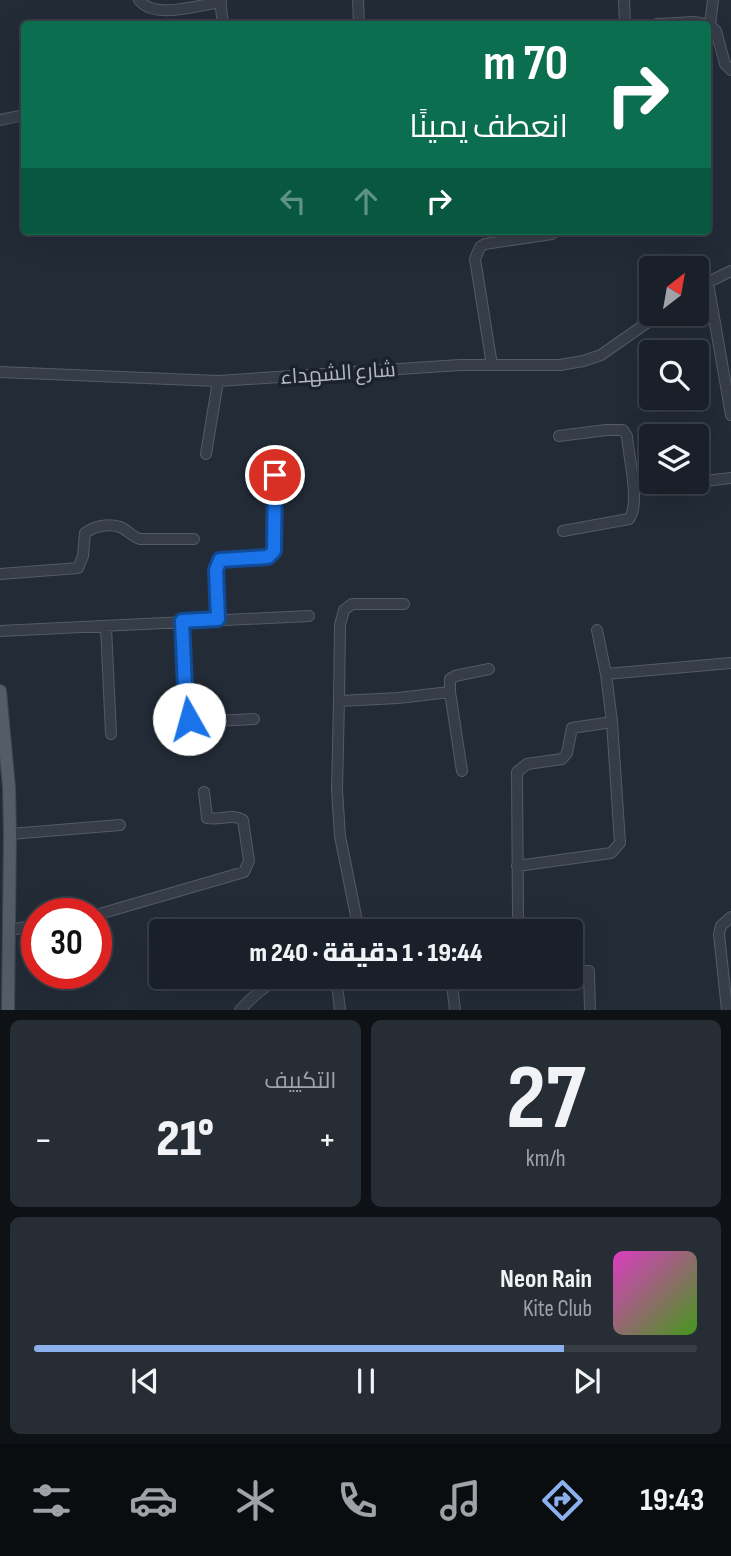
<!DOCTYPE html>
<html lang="ar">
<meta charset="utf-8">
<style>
:root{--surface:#1a2029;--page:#272d35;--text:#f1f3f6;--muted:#9fa3a8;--line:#383e46;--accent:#8cafee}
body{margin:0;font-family:"Sofia Sans Condensed",Cairo,sans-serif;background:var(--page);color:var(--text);direction:rtl;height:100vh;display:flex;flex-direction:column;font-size:26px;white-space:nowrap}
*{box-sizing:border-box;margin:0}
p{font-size:23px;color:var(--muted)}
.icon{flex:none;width:38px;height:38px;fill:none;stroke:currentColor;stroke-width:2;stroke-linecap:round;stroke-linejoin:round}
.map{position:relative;height:1010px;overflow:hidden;direction:ltr}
.details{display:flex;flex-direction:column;gap:10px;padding:10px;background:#0e1217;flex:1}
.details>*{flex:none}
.banner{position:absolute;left:21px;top:21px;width:690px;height:214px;border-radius:7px;box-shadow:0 7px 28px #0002,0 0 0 2px var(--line);direction:rtl;background:#0b6e4f;color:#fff;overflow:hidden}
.needle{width:46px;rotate:31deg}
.controls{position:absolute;left:639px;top:256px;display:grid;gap:14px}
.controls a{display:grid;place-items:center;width:70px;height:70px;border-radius:7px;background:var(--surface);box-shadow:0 7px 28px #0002,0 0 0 2px var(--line);font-size:35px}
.speed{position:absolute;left:21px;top:898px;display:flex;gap:14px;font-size:35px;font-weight:700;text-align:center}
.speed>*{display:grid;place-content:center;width:91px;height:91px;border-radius:50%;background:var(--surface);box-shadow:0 7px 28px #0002,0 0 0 2px var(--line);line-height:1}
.speed .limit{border:10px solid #d22;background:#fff;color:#111}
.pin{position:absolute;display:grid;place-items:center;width:60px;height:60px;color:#fff;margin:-30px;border:4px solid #fff;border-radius:50%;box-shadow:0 2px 7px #0007}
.me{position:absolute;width:77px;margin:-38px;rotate:353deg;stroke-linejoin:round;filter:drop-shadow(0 0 5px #0008)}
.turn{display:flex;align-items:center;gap:24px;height:147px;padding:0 28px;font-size:32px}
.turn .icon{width:91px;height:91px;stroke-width:2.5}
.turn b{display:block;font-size:49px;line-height:60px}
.lanes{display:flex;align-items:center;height:66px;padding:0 28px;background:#0003;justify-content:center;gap:35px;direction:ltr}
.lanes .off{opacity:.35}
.big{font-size:52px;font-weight:800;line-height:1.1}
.details .widget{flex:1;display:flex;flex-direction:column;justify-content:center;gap:10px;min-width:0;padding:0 24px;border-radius:10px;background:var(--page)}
.details .dial{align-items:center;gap:0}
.dial b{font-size:91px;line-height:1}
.song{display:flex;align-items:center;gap:21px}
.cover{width:84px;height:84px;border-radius:10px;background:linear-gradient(135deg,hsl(310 70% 55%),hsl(100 70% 35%))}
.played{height:7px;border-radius:4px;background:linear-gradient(90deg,var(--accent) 80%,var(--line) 80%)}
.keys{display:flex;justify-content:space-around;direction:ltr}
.heat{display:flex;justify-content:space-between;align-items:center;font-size:38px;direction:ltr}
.details .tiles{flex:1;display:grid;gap:10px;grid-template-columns:1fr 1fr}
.widget:last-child{grid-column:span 2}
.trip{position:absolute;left:149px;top:919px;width:434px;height:70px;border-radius:7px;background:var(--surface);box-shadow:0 7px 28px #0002,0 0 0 2px var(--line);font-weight:800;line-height:70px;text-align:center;direction:rtl}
.menu{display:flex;height:112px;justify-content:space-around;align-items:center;background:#0a0d10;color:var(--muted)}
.menu .icon{width:49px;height:49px}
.menu .selected{color:var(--accent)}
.menu b{font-size:32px;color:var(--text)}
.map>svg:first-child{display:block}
</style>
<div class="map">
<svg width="731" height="1010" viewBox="0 0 731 1010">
<rect width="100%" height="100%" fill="#232b37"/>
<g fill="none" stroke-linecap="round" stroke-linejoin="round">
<defs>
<path id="minor" d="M139,0c15,20 60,5 82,2
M220,0l3,24
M358,0l1,24
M624,0l1,24
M657,24l37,-2 16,3 6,6 9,33 6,6
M710,25l3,-25
M0,120l24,-5
M708,283l23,132
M696,288l35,-17
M492,365l-17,-106 5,-12 5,-3 67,-10
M0,372l218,9 242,-16h100l23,-4 18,-6 60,-42
M559,436l47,-6h17l4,6c1,19 14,68 2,83l-66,12
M206,454l12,-73
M633,484l55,-1 43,-5
M0,574l78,-6 5,-12 2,-23c9,-7 24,-10 35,-6 8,3 12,10 20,12h54
M218,619l-2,-49 4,-10 48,-3 6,-6 1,-76
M182,621l3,88 4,10 8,3 57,-3
M106,627l5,107
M0,631l309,-15
M606,674l125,-11
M450,692l12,79
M339,701l1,-76 4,-15 8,-6h52
M10,834l110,-9
M517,866l94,-13 9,-10 -8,-121 -6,-48 -9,-44
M96,915l148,-43 5,-11 -6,-41c-12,-7 -23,1 -36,-2l-3,-26
M10,930l27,-5
M359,931l-19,-95 -3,-46 2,-89 59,-3 52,-6v-13l5,-3 34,-7
M515,931l3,-14 -1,-145 10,-8 35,-5 5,-6 5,-25 40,-6
M570,971h19l1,39
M336,976l4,34
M451,976l4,34
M240,1010c13,-14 27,-27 45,-34
M727,1010l-8,-76 2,-8 10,-9"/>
<path id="major" d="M0,691l9,96 1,47 -2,176"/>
</defs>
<use href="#minor" stroke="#545b65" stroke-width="12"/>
<use href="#major" stroke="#404651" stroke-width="14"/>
<use href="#minor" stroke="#363d48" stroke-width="10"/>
<use href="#major" stroke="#545c68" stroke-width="12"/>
</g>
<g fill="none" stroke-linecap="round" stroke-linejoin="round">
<defs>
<path id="route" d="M189,719l-3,-10 -4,-88 36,-2 -2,-49 4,-10 48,-3 6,-6 1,-76"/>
</defs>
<use href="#route" stroke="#114b97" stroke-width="18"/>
<use href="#route" stroke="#1a73e8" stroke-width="12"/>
</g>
<g text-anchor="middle" stroke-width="7" stroke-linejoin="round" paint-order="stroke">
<g font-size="21" fill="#b1b8c4" stroke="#1c222c">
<text transform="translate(338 373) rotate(-4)" y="7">شارع الشهداء</text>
</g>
</g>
</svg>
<div class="controls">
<a><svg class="needle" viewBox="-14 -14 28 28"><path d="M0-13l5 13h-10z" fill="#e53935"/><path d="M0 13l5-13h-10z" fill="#9fa3a8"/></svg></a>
<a><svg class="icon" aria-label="search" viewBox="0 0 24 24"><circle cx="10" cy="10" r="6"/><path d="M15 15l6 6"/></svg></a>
<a><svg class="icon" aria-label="layers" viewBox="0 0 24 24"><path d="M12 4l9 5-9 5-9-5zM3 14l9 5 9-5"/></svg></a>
</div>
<div class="speed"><div class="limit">30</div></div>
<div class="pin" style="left:275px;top:475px;background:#d93025"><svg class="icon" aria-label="arrive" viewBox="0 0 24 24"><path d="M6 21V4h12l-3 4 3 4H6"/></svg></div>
<svg class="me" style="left:189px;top:719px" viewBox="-20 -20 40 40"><circle r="19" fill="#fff"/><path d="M0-13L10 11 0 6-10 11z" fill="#1a73e8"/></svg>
<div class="trip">19:44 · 1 دقيقة · 240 m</div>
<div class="banner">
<div class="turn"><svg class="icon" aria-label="right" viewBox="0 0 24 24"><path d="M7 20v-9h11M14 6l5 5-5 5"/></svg><div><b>70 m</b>انعطف يمينًا</div></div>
<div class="lanes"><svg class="icon off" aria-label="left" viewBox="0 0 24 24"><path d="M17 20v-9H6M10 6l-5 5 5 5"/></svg><svg class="icon off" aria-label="ahead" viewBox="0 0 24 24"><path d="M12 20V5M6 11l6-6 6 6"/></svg><svg class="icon" aria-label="right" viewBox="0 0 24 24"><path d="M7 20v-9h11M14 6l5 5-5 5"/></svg></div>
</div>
</div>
<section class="details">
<div class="tiles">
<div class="widget dial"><b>27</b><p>km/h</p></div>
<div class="widget"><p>التكييف</p>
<div class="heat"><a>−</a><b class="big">21°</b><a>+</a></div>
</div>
<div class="widget">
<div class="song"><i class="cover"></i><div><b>Neon Rain</b><p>Kite Club</p></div></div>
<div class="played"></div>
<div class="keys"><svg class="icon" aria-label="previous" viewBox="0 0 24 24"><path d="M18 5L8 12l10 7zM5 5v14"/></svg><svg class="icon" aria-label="pause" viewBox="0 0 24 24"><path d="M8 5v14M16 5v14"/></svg><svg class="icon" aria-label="next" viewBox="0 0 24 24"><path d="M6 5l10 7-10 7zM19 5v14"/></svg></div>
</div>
</div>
</section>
<nav class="menu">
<b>19:43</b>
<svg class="icon selected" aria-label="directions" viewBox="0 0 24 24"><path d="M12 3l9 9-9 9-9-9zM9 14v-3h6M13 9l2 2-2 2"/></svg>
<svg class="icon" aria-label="music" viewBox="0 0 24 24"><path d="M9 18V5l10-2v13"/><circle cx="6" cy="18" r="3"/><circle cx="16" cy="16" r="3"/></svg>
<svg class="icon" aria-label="phone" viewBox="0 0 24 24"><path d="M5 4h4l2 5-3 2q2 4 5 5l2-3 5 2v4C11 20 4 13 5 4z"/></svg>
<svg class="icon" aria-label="climate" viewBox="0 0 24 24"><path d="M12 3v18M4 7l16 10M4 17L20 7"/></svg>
<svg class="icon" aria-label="car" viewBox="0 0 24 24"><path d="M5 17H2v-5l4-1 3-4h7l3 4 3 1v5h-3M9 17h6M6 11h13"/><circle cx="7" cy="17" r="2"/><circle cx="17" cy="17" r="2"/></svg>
<svg class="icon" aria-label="filters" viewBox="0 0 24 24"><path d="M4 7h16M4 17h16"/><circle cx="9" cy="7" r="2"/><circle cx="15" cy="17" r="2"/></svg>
</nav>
